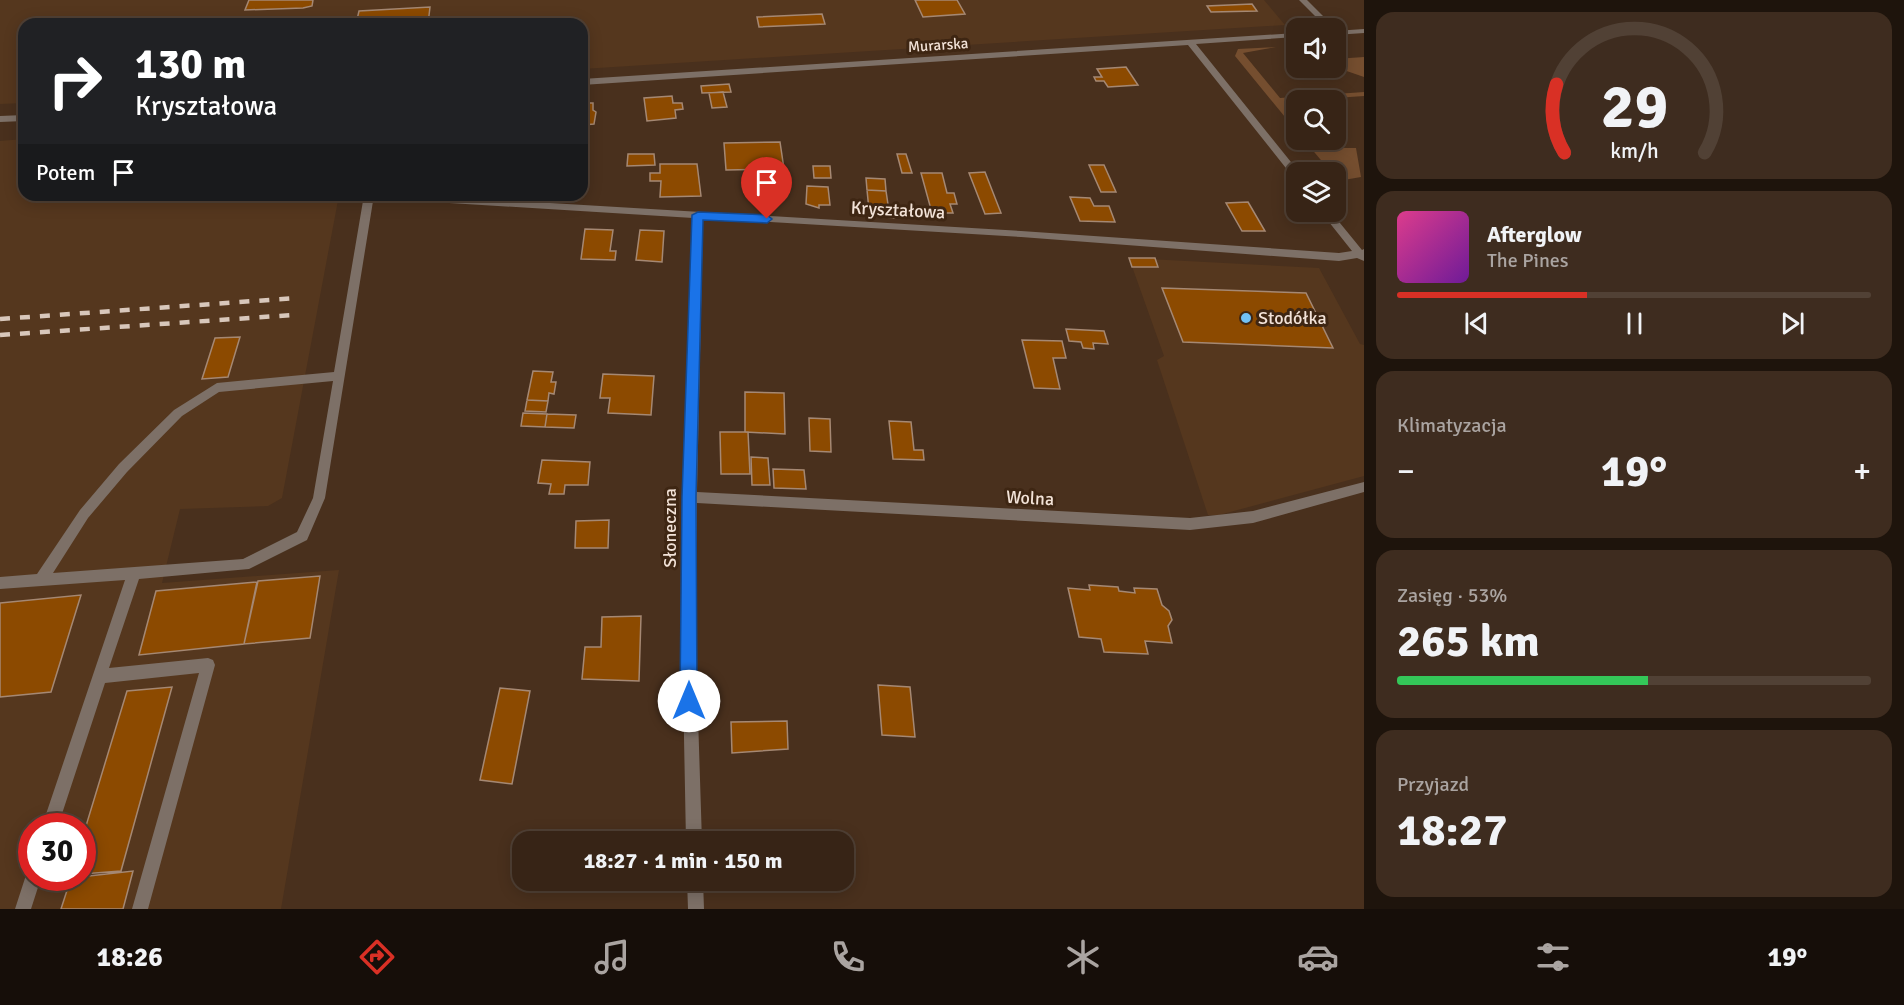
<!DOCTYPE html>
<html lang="pl">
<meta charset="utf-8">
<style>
:root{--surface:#372416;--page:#3e2c1f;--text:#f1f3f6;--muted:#aaa4a1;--line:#514135;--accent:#d93025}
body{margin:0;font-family:Signika,sans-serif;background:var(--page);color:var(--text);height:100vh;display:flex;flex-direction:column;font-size:22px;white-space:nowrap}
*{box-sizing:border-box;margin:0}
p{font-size:20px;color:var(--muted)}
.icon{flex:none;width:33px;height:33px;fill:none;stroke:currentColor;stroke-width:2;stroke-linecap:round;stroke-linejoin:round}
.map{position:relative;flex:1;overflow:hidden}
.sheet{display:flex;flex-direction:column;gap:12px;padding:12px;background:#1e140c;width:540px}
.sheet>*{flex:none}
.guide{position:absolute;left:18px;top:18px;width:570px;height:183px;border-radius:18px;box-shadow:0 3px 15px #0003,0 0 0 2px var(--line);background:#202124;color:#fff;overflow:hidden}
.controls{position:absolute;left:1286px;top:18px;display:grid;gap:12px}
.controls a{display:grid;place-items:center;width:60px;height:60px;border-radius:12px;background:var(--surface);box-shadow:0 3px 15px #0003,0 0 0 2px var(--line);font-size:30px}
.speed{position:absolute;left:18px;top:813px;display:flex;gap:12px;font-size:30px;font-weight:700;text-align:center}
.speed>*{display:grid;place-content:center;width:78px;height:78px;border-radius:50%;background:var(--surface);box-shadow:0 3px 15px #0003,0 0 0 2px var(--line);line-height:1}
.speed .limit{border:9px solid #d22;background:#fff;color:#111}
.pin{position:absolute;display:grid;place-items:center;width:51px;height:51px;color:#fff;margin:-62px -26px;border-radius:50% 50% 50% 0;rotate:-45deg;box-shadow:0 0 6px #0007}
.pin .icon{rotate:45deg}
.me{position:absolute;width:66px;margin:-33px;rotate:0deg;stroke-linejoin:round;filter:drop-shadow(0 0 4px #0008)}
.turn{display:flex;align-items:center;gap:21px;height:126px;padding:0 18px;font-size:27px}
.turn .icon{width:78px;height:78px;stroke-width:2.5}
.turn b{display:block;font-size:42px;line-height:51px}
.then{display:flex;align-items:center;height:57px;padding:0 18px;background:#0003;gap:12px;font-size:22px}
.big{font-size:45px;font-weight:700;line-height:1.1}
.sheet .widget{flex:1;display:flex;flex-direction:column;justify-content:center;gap:9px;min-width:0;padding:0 21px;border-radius:18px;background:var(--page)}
.sheet .dial{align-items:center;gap:0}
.dial svg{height:156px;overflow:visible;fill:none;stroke:var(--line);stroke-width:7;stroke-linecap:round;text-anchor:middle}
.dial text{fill:var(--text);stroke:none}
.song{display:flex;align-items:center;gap:18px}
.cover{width:72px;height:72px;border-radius:9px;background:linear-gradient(135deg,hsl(330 70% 55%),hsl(280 70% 35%))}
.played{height:6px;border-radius:3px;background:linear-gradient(90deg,var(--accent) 40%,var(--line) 40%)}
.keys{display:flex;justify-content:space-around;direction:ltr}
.heat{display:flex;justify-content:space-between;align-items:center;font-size:33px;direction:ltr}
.charge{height:9px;border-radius:4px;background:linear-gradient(90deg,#34c759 53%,var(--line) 0)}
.trip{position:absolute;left:512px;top:831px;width:342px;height:60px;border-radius:18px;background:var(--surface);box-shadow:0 3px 15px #0003,0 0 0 2px var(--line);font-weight:700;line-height:60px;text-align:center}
.tab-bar{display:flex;height:96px;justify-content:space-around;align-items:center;background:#160e09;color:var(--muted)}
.tab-bar .icon{width:42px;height:42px}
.tab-bar .active{color:var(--accent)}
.tab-bar b{font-size:27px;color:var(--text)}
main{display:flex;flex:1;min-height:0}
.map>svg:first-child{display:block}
</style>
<main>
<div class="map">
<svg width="1364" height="909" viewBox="0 0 1364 909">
<rect width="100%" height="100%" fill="#49301d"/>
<path fill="#55371e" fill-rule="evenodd" d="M0,0h1264l21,25 -703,44v-45h-558v79l-24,1z
M24,139v56h315l-57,303 -14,8 -88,3 -18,74 177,-13 -58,339h-281v-768zM32,826h50v52h-50z
M1129,258l190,10 41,76 4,1v131l-145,39h-11l-51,-155 7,-4z"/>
<path fill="#754e2f" d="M1276,47l-33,6 37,45 84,-6v4l-72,5 4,6v21h-2l-59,-72 3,-7z
M1364,57v20l-29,-10v-8z
M1304,140h18l7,8h27l5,29 -23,4 -3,-9h-4z"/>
<path fill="#8c4a00" stroke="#a58873" stroke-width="1.5" d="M249,0h64l-1,6 -9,2 -58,2z
M915,0h42l8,14 -42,3z
M1252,4l5,7 -46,1 -4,-6z
M430,7l-2,17h-72l3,-13z
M822,14l3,10 -66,3 -2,-10z
M1126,67l12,18 -30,2 -4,-6h-8l-2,-4h8l-5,-8z
M729,84l2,8 -29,1 -1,-7z
M723,92l4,15 -15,1 -3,-15z
M672,96l1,7h9l1,6 -8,1 1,8 -29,3 -3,-23z
M582,103h11v7l3,2 -2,12 -12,1z
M780,142l4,27 -58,1 -2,-27z
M628,154h26l1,11 -28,1z
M897,154h9l6,19h-10z
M660,164h37l4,32 -41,1 1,-16h-11v-8h10z
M1089,165h15l12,27h-15z
M813,166h17l1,12h-17z
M985,172l16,41 -16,1 -16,-41z
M921,173h21l5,20h7l3,11h-7l3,9h-21z
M866,178l19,1 1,12 -19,-1z
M762,179h23l2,15h-23z
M807,186l21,1 2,18h-11v3l-13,-4z
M867,190l19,1 3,20h5l1,7 -22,-2 -1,-6h-3z
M1070,197l20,1 4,8h15l6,16 -35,-1z
M1248,202l17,29h-23l-16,-28z
M585,229l28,1 -3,21h6l-1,9 -34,-1z
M640,230l24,1 -2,31 -26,-2z
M1129,258h26l3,9h-26z
M1162,288l144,5 27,55 -150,-6z
M1066,329l38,2 4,13 -15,-1 1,6 -11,-1 -2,-6 -12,-1z
M240,337l-12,40 -26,2 13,-41z
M1022,340l40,1 4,17h-13l7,31 -26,-1z
M533,371l20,1 -2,10h5l-2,12 -5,-1 -1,8 -21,-1z
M603,374l51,2 -3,39 -43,-2 2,-15h-10z
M745,392l39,1 1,41 -40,-2z
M527,400l21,1 -2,11 -21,-1z
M523,413l24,1 -2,13 -24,-1z
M547,414l29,1 -2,13 -29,-1z
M809,418l21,1 1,33 -21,-1z
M889,421l22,1 3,28h9l1,10 -31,-1z
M720,432h28l2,42h-29z
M751,457l17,1 2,27h-18z
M542,460l48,2 -2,23h-23l-1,9h-15l2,-10 -13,-1z
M773,469l31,1 2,19 -32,-1z
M609,520l-1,28h-33l1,-27z
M320,576l-10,62 -66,6 14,-63z
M257,582l-13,62 -105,11 17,-64z
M1089,585l29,2 1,4 16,2 -1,-5 23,1 5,16 7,6 3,9 -4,6 4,17 -27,-2 3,13 -44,-2 -3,-13 -22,-2 -11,-49 22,2z
M81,595l-30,97 -51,5v-94z
M641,616l-2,65 -57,-2 3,-32h16l1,-30z
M878,685l32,2 5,50 -33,-2z
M172,687l-51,184 -39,3v-35l45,-148z
M500,688l30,3 -18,93 -32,-4z
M787,721l1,28 -56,4 -1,-31z
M133,871l-10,38h-62l10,-31z"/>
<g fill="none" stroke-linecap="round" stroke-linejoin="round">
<path fill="#7d7067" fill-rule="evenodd" d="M1299,0h8l28,28h-8z
M364,195h10l-49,303 -18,42 -58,29 -110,10 -30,89 99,-10 5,2 2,5 -67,244h-16l67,-236 -94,10 -47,143h-16l83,-246 -125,9v-12l37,-3 43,-64 39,-46 55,-54 43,-27 117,-11zM333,381l-20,117 -16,34 -54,27 -190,14 35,-55 39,-46 55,-56 37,-24z
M32,871v7h9l-10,31h-16l12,-37z"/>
<path fill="#7d7067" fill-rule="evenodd" d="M1364,29v4l-29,2v-4z
M1296,33v4l-100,7 103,128h-3v6l-3,-1 -105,-132 -606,40v-6z
M24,115v6l-24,1v-6z
M417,195l604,36 318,22 13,-2 -31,-39h10l31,38 2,-1v12l-7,-3 -18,3 -318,-24 -318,-19 -6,274 493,26 63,-7 111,-29v10l-111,31 -63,7 -493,-27v182l5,157h-16l-3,-157 2,-184 -2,-4 2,-4 8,-275 -260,-16z
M687,880h16l1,29h-16z"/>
<path stroke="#d8c7bb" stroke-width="4.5" stroke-dasharray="10 10" stroke-linecap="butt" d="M0,319l297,-21
M0,335l293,-20"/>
</g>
<path fill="#1a73e8" stroke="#114b97" stroke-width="1.5" d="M698,212l69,3 5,4 -5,4 -64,-3 -7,277 1,204 -3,6 -5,2 -6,-2 -3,-6 2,-204 10,-282z"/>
<circle fill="#71c1f5" stroke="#3e2613" stroke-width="2" cx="1246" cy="318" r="6"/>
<g text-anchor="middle" stroke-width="6" stroke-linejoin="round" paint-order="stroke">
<g font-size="15" fill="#f3e3d8" stroke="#3e2613">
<text transform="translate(938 45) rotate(-4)" y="5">Murarska</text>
</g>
<g font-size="18" fill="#f3e3d8" stroke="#3e2613">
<text transform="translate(898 210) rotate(3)" y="6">Kryształowa</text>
<text transform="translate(1030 498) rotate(3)" y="6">Wolna</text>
<text transform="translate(670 528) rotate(-90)" y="6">Słoneczna</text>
</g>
<g font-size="18" fill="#f3e3d8" stroke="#3e2613" text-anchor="start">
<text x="1258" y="324">Stodółka</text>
</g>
</g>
</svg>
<div class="controls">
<a><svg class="icon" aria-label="sound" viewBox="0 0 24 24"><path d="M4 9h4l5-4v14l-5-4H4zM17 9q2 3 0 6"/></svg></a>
<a><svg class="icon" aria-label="search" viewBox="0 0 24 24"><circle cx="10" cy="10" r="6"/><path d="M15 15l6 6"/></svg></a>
<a><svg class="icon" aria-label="layers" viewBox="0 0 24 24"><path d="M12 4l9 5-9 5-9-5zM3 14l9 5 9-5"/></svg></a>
</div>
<div class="speed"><div class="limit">30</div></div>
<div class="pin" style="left:767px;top:219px;background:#d93025"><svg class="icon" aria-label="arrive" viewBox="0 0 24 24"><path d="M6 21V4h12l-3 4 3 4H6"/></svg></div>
<svg class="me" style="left:689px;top:701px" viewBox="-20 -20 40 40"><circle r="19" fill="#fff"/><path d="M0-13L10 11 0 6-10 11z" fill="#1a73e8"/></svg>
<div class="trip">18:27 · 1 min · 150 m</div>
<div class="guide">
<div class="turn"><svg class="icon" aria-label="right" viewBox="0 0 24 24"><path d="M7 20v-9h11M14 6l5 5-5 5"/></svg><div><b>130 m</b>Kryształowa</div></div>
<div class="then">Potem<svg class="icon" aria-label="arrive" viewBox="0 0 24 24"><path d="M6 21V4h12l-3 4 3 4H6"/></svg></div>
</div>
</div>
<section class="sheet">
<div class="widget dial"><svg viewBox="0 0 100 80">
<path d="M14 69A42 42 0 1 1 86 69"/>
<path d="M14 69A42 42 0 0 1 10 34" stroke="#d93025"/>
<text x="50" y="56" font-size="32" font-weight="700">29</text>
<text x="50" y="72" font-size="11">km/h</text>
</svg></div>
<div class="widget">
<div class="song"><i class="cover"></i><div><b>Afterglow</b><p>The Pines</p></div></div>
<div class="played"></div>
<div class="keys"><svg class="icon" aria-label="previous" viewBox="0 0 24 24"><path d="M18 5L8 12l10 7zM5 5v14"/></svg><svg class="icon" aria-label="pause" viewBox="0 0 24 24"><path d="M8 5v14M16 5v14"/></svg><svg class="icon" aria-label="next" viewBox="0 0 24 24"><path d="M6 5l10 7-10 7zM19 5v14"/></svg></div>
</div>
<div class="widget"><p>Klimatyzacja</p>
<div class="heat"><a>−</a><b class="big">19°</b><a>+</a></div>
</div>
<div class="widget"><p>Zasięg · 53%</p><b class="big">265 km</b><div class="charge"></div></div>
<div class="widget"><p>Przyjazd</p><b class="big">18:27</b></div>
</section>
</main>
<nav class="tab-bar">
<b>18:26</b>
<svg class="icon active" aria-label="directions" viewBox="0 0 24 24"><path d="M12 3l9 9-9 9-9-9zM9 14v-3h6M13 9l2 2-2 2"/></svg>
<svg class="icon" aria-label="music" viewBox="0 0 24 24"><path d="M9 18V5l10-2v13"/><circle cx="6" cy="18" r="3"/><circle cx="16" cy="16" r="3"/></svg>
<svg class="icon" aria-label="phone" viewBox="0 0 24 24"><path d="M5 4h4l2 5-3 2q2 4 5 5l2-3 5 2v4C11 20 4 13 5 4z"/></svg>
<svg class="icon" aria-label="climate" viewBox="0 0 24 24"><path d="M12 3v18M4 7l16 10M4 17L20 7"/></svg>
<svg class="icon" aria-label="car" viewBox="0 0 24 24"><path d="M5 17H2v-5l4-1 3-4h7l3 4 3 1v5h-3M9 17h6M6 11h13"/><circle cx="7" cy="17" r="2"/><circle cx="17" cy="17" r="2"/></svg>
<svg class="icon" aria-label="filters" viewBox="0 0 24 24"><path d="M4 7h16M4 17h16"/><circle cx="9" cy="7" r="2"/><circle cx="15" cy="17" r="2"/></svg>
<b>19°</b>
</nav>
